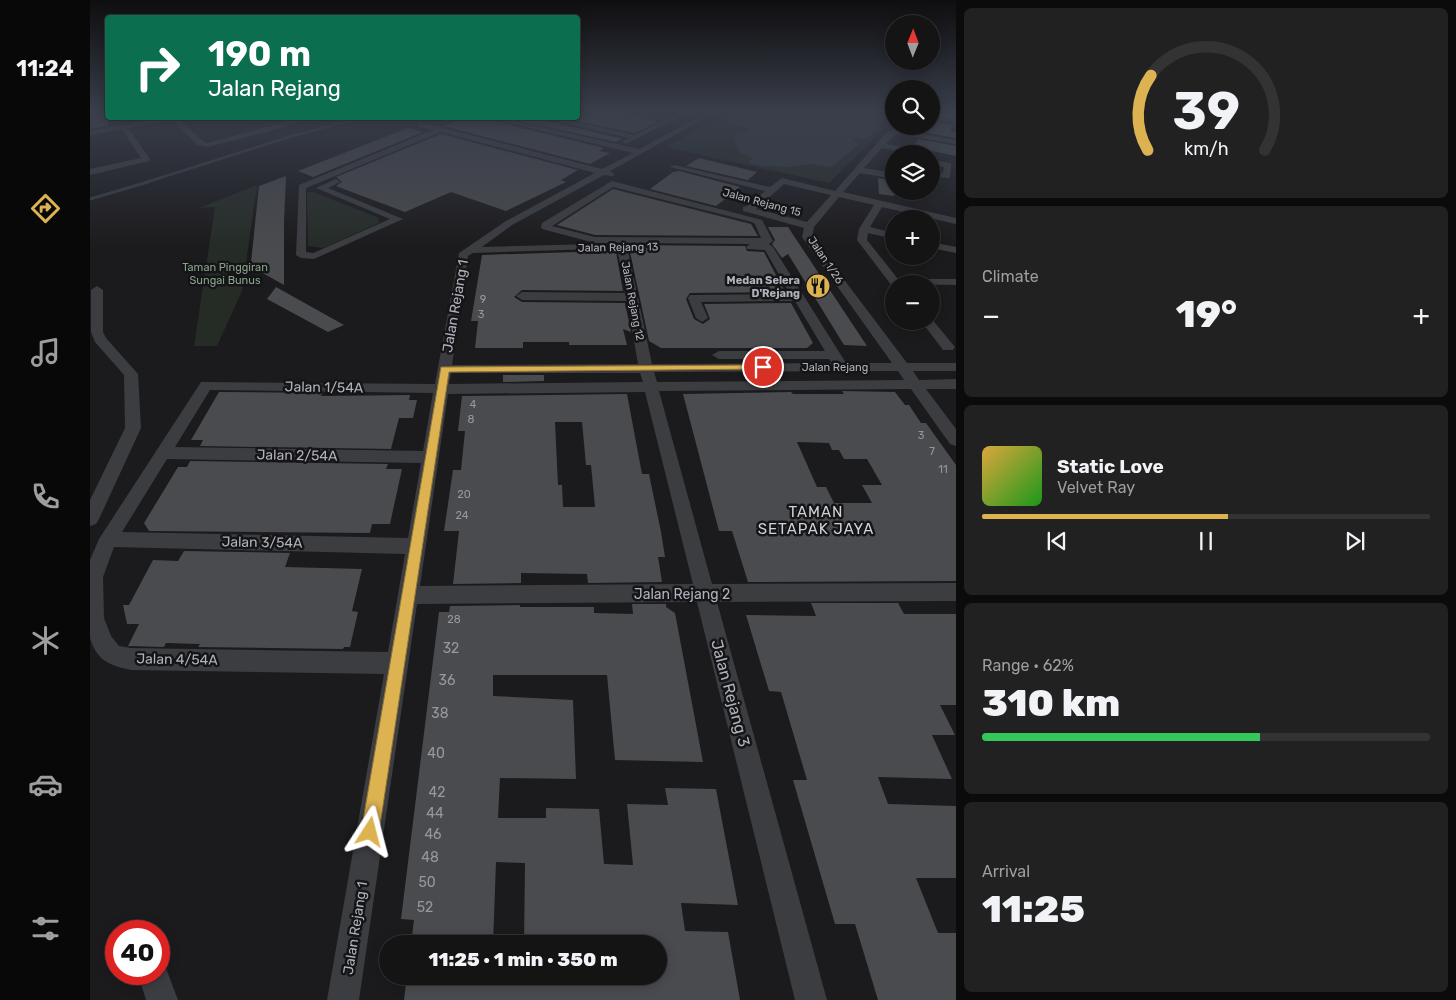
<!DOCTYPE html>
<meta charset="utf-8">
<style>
:root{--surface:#141415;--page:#212122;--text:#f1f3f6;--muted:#9d9ea0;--line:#333334;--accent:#ddb352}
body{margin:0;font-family:Rubik,sans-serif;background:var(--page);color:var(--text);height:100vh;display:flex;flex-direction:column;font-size:19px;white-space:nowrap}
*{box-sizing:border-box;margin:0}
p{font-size:16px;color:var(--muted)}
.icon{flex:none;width:28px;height:28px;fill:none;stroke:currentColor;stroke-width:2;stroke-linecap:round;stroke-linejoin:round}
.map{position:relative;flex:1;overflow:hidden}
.side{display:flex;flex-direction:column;gap:8px;padding:8px;background:#0b0b0c;width:500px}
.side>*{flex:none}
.hud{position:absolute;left:15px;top:15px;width:475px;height:105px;border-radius:5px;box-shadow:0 2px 12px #0003,0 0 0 1px var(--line);background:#0b6e4f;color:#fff;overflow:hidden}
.needle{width:32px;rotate:1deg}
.controls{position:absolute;left:795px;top:15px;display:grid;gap:10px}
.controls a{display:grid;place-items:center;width:55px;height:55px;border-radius:50%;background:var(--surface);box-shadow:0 2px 12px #0003,0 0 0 1px var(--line);font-size:25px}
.speed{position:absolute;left:15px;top:920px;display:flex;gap:10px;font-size:25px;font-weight:700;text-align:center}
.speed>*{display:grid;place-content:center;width:65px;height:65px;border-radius:50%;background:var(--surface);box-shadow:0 2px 12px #0003,0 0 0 1px var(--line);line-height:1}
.speed .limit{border:8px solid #d22;background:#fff;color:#111}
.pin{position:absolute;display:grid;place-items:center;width:42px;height:42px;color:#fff;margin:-21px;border:2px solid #fff;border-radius:50%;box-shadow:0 1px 5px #0007}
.me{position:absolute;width:55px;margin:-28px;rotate:9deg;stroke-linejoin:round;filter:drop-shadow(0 0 4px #0008)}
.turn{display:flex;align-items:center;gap:18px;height:105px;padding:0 20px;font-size:22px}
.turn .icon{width:65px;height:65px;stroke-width:2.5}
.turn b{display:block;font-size:35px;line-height:42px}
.big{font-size:38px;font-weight:800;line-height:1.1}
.side .widget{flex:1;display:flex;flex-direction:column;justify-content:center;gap:8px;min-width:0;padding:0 18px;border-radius:8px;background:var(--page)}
.side .dial{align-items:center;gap:0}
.dial svg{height:130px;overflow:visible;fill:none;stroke:var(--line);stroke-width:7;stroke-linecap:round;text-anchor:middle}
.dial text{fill:var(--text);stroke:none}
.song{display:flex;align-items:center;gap:15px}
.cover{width:60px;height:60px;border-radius:8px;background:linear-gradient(135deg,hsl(40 70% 55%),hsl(120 70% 35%))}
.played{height:5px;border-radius:2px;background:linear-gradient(90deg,var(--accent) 55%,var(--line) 55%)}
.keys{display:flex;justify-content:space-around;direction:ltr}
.heat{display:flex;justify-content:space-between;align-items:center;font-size:28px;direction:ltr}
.charge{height:8px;border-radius:4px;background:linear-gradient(90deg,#34c759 62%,var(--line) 0)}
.trip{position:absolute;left:289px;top:935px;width:288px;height:50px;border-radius:25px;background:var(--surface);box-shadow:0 2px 12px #0003,0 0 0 1px var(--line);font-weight:800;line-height:50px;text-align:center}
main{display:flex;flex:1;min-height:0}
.tabs{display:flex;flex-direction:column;width:90px;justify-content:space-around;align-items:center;background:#080808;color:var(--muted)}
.tabs .icon{width:35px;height:35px}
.tabs .current{color:var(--accent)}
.tabs b{font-size:22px;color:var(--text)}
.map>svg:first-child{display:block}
</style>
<main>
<nav class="tabs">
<b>11:24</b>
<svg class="icon current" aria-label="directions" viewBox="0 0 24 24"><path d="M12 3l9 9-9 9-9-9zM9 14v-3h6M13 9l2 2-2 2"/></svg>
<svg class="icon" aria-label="music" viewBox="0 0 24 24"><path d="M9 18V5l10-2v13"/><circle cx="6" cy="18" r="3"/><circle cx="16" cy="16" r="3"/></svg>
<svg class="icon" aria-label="phone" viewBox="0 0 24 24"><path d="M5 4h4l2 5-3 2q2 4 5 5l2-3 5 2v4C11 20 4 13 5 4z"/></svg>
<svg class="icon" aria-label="climate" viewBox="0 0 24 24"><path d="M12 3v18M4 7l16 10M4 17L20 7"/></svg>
<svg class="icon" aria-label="car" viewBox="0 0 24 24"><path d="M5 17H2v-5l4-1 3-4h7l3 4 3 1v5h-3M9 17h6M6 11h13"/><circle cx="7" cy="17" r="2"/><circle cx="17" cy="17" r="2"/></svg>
<svg class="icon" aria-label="filters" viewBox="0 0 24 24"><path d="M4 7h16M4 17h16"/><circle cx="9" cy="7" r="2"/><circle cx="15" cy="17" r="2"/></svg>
</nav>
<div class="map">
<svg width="866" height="1000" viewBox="0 0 866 1000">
<rect width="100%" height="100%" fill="#1b1a1c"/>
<path fill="#252c26" d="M641,111h161l2,1v6l-65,65 -163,-36z
M167,185l-15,106 -25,55h-23l21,-139 -16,1z
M219,192h4l66,26v5l-56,25 -15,-2 -1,-53z"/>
<path fill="#363d44" d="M647,111h123l28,5 -21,23h-14l2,3 5,1 -27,23 -4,1 -17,-3 -22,3 -27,-1 -14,-3 3,-5 -13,-6 -5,-15 3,-5h12l1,-2 -20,-8 -3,-5z"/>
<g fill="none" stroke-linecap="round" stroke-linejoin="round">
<path stroke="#363d44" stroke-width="2.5" d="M54,183l148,-47 68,-18"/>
<path stroke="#363d44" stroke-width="3" d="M0,199l58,-17"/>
</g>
<path fill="#4a4b4e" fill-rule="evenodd" d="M18,111v15l-18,3v-15z
M488,111h43l37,11 -23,11 -74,-15h17z
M365,118h33l2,2 114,28 -5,3 11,2 -20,11 -147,-38 12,-5z
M416,118h35l2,2 80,19 -7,3z
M841,122l23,3 -4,6 6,1v6l-33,-6 5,-6h3z
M318,128l15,4 -110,45 -15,-6z
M351,134l137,36 -17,10 5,2 -60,29 -55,-19 -46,20 -69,-26 6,-4 -6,-5z
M828,139l38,7v10l-43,-9z
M609,158l58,14 -9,8 -62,-14z
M589,171l61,16 -24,19 -66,-17 23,-17z
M196,176l-2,45v64l-25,-14 -9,1 9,-86z
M788,178l16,3v15l-15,-2z
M523,189l138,35 7,12 -163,-1 -38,-10z
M678,227h20l79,119 -23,-1 -56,-91 -6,4 -10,-14 3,-4z
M538,245l117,1 2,5 17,1 21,40 -95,1 -4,6 8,20 9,5 7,-5 -6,-15 87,-1 22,40 -6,5h-146l-12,-7 -19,-89h9l-9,-3z
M486,252h40l7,39 -101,-1 -8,7 8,5 103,1 6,29 -8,-3 4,16h-58v-3h-46v6h-48l3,-27h-7l11,-66z
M186,287l68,38 -16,7 -61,-33z
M413,375h41v6l-41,1z
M752,391l53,1 10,13h4l12,18h5l30,42v116l-208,1 -16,-51h-13l-36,-137 108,-2 2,2h51zM707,442l32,1 3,7h7l5,9h23l15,26h-20l10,18h-38l-8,-16h-9z
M129,392l103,1 -1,3 89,-1 -1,5h8l-4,18h-14l-8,31 -191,-3 3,-6h-12z
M537,394l15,80h7l12,58 4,25h-7l4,25 -74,1 -1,-9 -66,-1v10l-68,1 6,-53h-15l9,-61h8l4,-39h-7l4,-35zM465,422h27l4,43h5l4,42h-32l-1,-22h-4z
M100,461l198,3 -2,5h16l-12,55h-18l-2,9 -221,-2 -5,-8 14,-23 20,-33h9z
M94,551l106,2 -5,14 77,2 -10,42 6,1 -8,35h-6l-1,2 -145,-2 2,-3 -34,-1 -2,4 -36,-1 11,-22h-12l-4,-19h6l24,-45 25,1z
M721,603h87l6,11h52v91h-16l15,30h-23l20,44 -74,-2 10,27 68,2v72h-40l22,55h18v67h-78l-23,-76h-20l-42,-144h14l-26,-88 -12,-1 -23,-76 70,1z
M542,604h34v3l9,6 28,149 -88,-2 -8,-85h-114v21l80,4 3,79 -76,-1 -2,40h48v-10l53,1 5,55 29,1 -6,-61 41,1 -3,-17 51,1 22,116 -57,-2 4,28 43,1 12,68h-336l3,-24h251v-32h-134l1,-81 -29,-1 -3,82h-82l3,-24 -13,-1 38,-307h10l1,-6 70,-1v2h74v6l39,1z"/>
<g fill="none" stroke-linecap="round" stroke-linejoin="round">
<path fill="#3c3d41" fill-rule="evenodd" d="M533,111c15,0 30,7 44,6 8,0 14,-6 23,-6l-64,33 -4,-2 7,-4 -86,-20h11l81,17 28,-14z
M620,111h8l-108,60 4,3 -1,2 -9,-1 -92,50 -30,22 111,-3 5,3 -1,2 -124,4 -5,3 -16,109 186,-1 -11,-63 -105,-1 -6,-4 6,-4 103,1 -8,-47 3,-3h-25l-53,-14 -1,-2 1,-4 70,-42 150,39 11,21 -4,3 4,3 73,116h46l-90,-126 2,-9 -61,-17v-4l4,-1 18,-15 -95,-24 4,-2 96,22 12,-9 53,13 51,-58 14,-7h8c-7,8 -16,10 -22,18l42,8 4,2h-18l-32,-6 -18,20 30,5v6l-34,-6 -17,19 113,26v6l-74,-17 -12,20 24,6v6l-26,-6 -1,7 31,39h58v6l-62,-1v3l-2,-1 -35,-46 2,-11 15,-24 -35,-8 -25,30 -2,10 95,126h49v8h-43l6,9 37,-1v10h-30l30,40v17l-6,-2 -39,-55 -252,2 53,193 244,-1v18l-239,1 110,398h-32l-98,-398 -280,2 -58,396h-32l57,-326 -253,-4c-22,-5 -34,-9 -41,-32v-78l9,-21 102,-157 234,2 24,-131 47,-32 89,-48 -154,-41 -135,56v64l7,1 77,-34 -74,-31 20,-9 4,3 -12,6 75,31 -89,40 -13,-1 -5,-3 3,-70 134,-55 -16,-4v-4h3l182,47 31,-16 -143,-35h10l139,31zM694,184l47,11 -24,27 -51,-13zM523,187l139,35 3,2 6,14 -166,-1 -43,-11zM534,243l126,1 -4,3 1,2 18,1 25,44 -100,1 -2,3 8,20 6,4 6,-4 -7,-16 94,-1 30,50h-106l-7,4 7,4h110l3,4 -180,1 -25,-118zM808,371l6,9 -247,2 -3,-10zM361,373h189l3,9 -194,2zM120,390l223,3 -10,58 -248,-4zM555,392l48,192 -273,2 28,-192zM77,459l254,4 -13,75 -286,-6zM24,547l291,7 -17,98 -257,-4 -12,-2 -8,-10 -7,-18 -1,-41z
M841,116l25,3v4l-25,-3z
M72,118l4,2 -2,1 -36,7 22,31 -1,2 -59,14v-6l51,-11 -19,-29 -32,6v-4z
M81,118h6l26,23 5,2 79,-22 3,-1 -1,-2h6l3,3 -5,4 -85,22 -11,-2z
M819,132l47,8v4l-47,-8z
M841,160l20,3 -1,15 -19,-1v-6l12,2 1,-6 -13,-3z
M841,242l25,5v6l-25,-5z
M7,286l6,4v42l3,6 32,36 3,54 -42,91 -3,5 -6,2v-26l35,-72 -1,-53 -29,-33 -4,-10v-42z
M841,318l24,29 -2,3h-10l-22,-29h10z
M69,961l5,2 14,37h-32l-8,-26h21z"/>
<path fill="#585a5f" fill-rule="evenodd" d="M841,111l25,2v6l-25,-3z"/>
</g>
<linearGradient id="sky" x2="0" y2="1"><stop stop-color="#0f0e0f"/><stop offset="0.44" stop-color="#393e4b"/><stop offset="1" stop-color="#393e4b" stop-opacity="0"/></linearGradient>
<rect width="866" height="251" fill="url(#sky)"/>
<path fill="#ddb352" stroke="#907435" d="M673,365h3v4l-317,3 -70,460 -3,6 -6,2 -6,-2 -3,-6 80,-465z"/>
<defs>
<symbol id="restaurant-disc" viewBox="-11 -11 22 22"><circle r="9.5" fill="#ddb352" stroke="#151517"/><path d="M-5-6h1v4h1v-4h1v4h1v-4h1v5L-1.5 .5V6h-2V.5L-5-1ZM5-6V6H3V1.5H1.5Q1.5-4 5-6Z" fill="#111"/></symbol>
</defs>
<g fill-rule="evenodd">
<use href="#restaurant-disc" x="714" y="272" width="28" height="28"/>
</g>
<g text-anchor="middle" stroke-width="5" stroke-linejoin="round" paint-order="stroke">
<g font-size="11" fill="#afb2ba" stroke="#151517">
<text transform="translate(672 202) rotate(15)" y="4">Jalan Rejang 15</text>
<text transform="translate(528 247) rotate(-1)" y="4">Jalan Rejang 13</text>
<text transform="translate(736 260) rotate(56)" y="4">Jalan 1/26</text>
<text transform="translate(543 301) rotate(79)" y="4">Jalan Rejang 12</text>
<text x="745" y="371">Jalan Rejang</text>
</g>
<g font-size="11" fill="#88a28b" stroke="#151517">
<text x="135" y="271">Taman Pinggiran<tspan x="135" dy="13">Sungai Bunus</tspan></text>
</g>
<g font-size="11" font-weight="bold" fill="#afb2ba" stroke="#151517" text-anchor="end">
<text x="710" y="284">Medan Selera<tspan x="710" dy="13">D'Rejang</tspan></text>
</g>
<g font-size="11" fill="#96989f">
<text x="393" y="303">9</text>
<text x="391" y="318">3</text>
<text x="383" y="408">4</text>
<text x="381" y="423">8</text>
<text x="831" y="439">3</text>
<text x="842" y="455">7</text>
<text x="853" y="473">11</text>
<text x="374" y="498">20</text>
<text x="372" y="519">24</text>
<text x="364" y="623">28</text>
</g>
<g font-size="14" fill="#afb2ba" stroke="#151517">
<text transform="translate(365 306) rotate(-80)" y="5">Jalan Rejang 1</text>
<text transform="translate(234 387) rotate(1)" y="5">Jalan 1/54A</text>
<text transform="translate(207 455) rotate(1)" y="5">Jalan 2/54A</text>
<text transform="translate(172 542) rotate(1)" y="5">Jalan 3/54A</text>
<text x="592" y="599">Jalan Rejang 2</text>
<text transform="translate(87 659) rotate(1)" y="5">Jalan 4/54A</text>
<text transform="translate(265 928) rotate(-81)" y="5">Jalan Rejang 1</text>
</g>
<g font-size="14" fill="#96989f">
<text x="361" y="653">32</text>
<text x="357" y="685">36</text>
<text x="350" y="718">38</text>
<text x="346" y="758">40</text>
<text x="347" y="797">42</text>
<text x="345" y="818">44</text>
<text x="343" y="839">46</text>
<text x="340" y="862">48</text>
<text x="337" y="887">50</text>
<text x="335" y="912">52</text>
</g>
<g font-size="15" letter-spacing="1" fill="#cfd1d7" stroke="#151517">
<text x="726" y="517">TAMAN<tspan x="726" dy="17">SETAPAK JAYA</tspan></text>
</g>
<g font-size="16" fill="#afb2ba" stroke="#151517">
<text transform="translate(641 693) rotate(75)" y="6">Jalan Rejang 3</text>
</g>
</g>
</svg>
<div class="controls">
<a><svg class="needle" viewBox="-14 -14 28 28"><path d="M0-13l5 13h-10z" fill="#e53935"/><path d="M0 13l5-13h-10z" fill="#9d9ea0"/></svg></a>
<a><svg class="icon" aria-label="search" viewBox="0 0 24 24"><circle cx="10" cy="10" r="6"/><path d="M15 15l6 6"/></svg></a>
<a><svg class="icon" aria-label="layers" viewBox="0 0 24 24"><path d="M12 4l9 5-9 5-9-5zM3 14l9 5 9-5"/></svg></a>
<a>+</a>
<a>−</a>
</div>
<div class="speed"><div class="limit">40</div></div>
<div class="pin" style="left:673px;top:367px;background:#d93025"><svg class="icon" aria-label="arrive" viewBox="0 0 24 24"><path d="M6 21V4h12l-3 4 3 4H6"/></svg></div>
<svg class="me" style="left:280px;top:832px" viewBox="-20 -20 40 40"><path d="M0-17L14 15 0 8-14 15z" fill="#ddb352" stroke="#fff" stroke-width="4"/></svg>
<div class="trip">11:25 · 1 min · 350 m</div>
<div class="hud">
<div class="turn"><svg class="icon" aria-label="right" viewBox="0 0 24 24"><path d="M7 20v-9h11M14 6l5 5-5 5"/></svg><div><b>190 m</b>Jalan Rejang</div></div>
</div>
</div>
<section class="side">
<div class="widget dial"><svg viewBox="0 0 100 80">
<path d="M14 69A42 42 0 1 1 86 69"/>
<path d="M14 69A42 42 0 0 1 16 23" stroke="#ddb352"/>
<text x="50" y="56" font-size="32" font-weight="700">39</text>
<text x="50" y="72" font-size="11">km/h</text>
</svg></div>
<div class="widget"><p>Climate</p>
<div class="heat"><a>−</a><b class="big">19°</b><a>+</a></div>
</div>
<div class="widget">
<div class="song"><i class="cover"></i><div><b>Static Love</b><p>Velvet Ray</p></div></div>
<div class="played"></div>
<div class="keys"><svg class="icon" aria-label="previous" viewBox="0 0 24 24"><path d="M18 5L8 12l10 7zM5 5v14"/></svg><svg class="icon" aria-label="pause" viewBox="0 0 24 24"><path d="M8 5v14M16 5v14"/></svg><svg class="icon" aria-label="next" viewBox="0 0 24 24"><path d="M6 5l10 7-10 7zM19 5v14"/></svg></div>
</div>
<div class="widget"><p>Range · 62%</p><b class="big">310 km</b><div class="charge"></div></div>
<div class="widget"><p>Arrival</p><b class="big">11:25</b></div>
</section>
</main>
